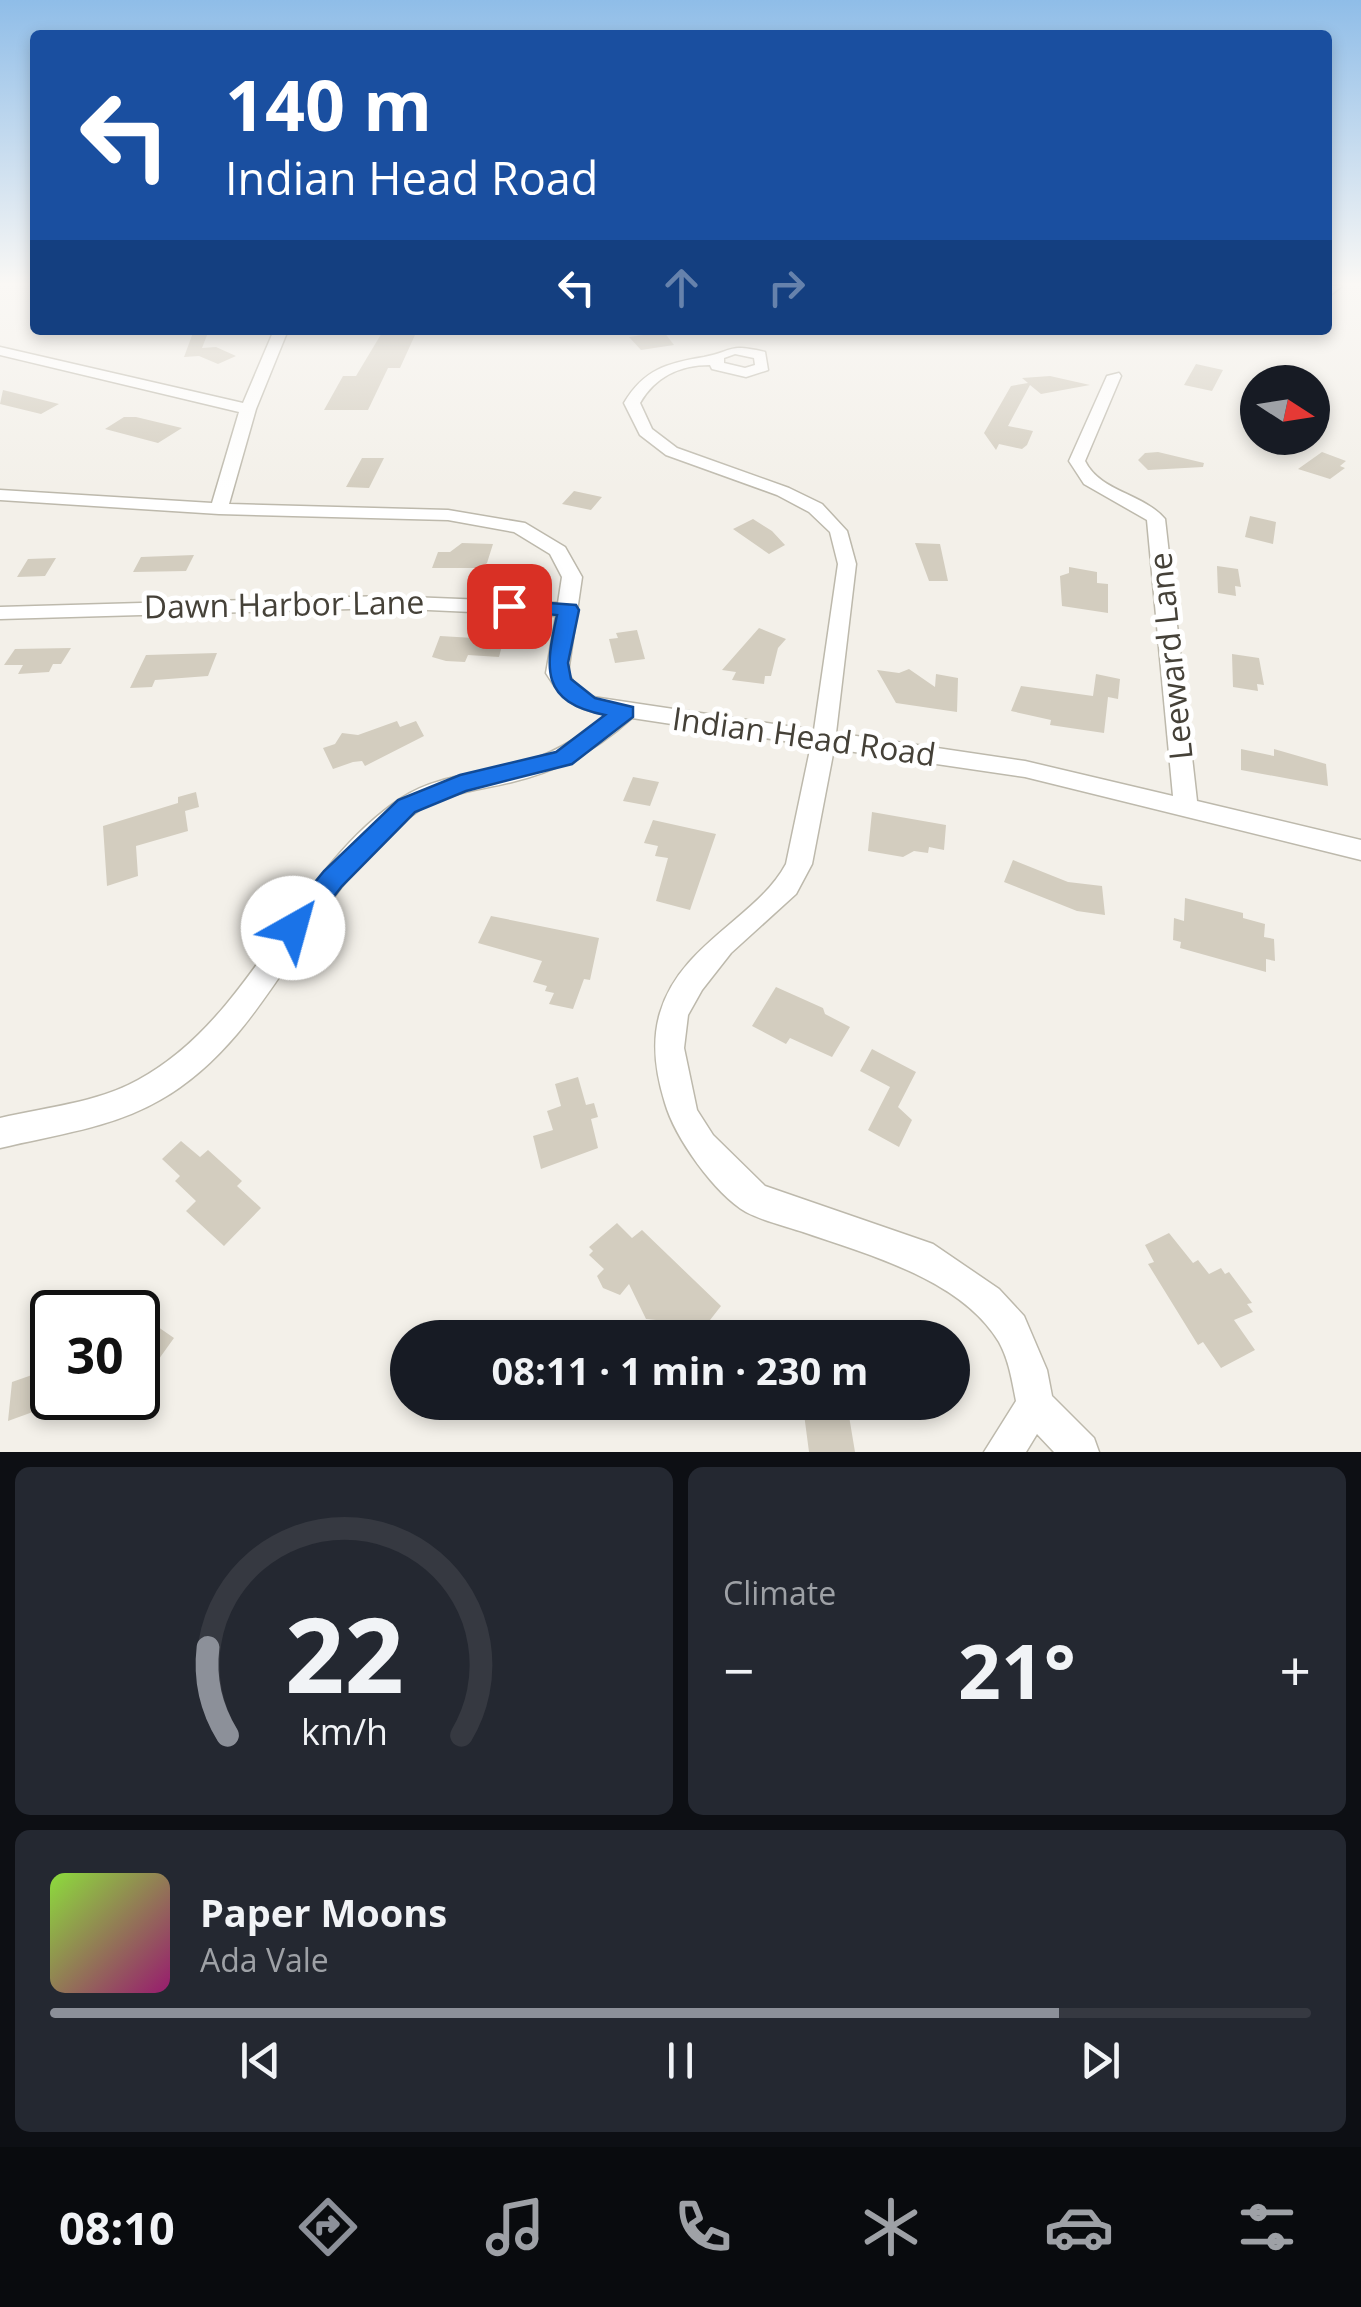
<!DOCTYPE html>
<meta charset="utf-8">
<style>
:root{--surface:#171b24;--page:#242831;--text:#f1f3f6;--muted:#9ea1a6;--line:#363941;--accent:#8c9099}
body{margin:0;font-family:"Open Sans",sans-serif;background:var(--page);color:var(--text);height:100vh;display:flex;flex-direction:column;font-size:38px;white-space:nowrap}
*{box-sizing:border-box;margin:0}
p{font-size:32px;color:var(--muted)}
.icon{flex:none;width:55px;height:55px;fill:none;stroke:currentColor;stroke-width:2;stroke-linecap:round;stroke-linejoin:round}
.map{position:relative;height:1452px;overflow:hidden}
.side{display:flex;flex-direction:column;gap:15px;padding:15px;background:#0d0f14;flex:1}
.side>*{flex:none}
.guide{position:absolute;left:30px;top:30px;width:1302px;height:305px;border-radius:10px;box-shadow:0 5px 15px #0003;background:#1a4fa0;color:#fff;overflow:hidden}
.needle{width:65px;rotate:102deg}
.controls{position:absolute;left:1240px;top:365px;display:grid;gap:20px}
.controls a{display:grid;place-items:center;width:90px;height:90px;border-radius:50%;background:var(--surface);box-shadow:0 5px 15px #0003;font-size:50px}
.speed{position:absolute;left:30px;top:1290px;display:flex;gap:20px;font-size:50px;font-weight:700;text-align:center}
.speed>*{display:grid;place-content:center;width:130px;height:130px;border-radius:50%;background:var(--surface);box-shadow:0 5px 15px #0003;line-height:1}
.speed .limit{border:5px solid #111;border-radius:15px;background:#fff;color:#111}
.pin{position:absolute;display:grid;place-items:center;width:85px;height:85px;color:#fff;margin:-42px;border-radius:20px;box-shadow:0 5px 15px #0006}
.me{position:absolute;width:110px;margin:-55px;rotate:38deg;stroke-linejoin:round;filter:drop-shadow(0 0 8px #0008)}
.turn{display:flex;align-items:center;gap:35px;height:210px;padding:0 30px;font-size:45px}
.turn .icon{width:130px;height:130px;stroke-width:2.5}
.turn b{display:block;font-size:70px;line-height:85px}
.lanes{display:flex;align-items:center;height:95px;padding:0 30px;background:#0003;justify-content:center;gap:50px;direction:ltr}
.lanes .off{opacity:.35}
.big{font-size:75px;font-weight:700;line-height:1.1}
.side .card{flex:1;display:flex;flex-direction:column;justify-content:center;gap:15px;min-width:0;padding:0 35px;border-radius:15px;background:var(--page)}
.side .dial{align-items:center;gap:0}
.dial svg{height:260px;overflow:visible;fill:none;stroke:var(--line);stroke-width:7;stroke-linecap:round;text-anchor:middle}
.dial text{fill:var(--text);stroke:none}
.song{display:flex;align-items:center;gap:30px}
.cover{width:120px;height:120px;border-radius:15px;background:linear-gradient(135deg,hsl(90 70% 55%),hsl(320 70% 35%))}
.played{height:10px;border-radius:5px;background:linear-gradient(90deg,var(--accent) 80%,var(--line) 80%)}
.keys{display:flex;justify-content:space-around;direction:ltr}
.heat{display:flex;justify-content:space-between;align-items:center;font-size:55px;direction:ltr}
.side .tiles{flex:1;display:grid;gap:15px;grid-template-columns:1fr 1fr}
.card:last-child{grid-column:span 2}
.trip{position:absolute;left:390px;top:1320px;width:580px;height:100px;border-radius:50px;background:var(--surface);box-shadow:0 5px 15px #0003;font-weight:700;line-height:100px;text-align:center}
.menu{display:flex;height:160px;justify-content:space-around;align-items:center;background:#090b0e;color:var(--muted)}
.menu .icon{width:70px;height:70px}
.menu .on{color:var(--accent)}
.menu b{font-size:45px;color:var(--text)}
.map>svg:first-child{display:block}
</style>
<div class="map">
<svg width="1361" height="1452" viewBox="0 0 1361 1452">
<rect width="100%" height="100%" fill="#f3f0e9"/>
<path fill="#d3cdbf" d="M194,330h15l-7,18 14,-1 20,9 -18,8 -19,-8 -15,1z
M383,331l32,4 -15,33h-12l-20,42h-44l19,-34h13z
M664,332l10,13 -33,5 -12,-13z
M1196,364l27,6 -11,21 -28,-6z
M1050,376l40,9 -49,9 -11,-9 -22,41 25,5 -6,14 -5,4 -23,-5 -3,6 -12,-17 27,-47 17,-3 -6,-5z
M3,390l56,14 -18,10 -41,-10z
M124,417h12l46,11 -24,15 -53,-14z
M1158,452l46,11 -1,4 -55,3 -10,-10 7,-7z
M1322,452l24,9 -6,5 5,2 -15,11 -32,-10z
M362,458h22l-15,30 -23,-1z
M574,491l28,6 -11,13 -29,-6z
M1250,516l26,6 -3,22 -28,-7z
M753,519l19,12 13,14 -16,9 -36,-25z
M462,543l31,1 -6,19 -6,5h-49l6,-16h12z
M915,543l25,1 8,37h-19z
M194,555l-8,16 -53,1 8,-15z
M56,558l-11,18 -28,1 11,-18z
M1217,566l21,3 3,18 -6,-1 1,10 -18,-3z
M1069,567l28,5v11l11,1v29l-46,-7 -2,-30 9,-3z
M759,628l27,11 -8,9 -7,28h-6l-1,8 -32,-4 4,-8 -14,-2z
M637,630l8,29 -30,4 -6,-24 9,-1 -2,-5z
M440,636l34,2 29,4 -4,15 -31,-2 -3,7 -19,-1 -14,-4z
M71,648l-10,16h-8l-4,8 -31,2 5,-9h-19l11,-16z
M217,653l-9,23 -53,4 -3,7 -22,1 16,-33z
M1232,654l27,4 5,27 -7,-1 1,7 -25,-4z
M909,669l26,18 1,-13 22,4 -1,34 -61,-9 -19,-33 22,3z
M1096,674l24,5 -2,20 -10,-2 -4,36 -54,-8 1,-5 -40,-9 10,-25 72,10z
M397,721l3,6 16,-6 8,15 -59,30 -3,-5 -9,1 -20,7 -10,-21 12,-4 7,-11 16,2z
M1241,749l33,7v-7l52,15 2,22 -87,-16z
M633,777l26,5 -9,24 -27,-5z
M196,792l3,15 -14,4 3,20 -52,15 2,30 -31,10 -4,-60 75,-23v-6z
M872,812l74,13 -2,25 -15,-3 -1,6 -14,-2 -11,6 -35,-6z
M653,820l63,14 -26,76 -34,-9 12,-43 -13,-2 3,-10 -14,-3z
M1013,860l55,22 34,4 3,29 -28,-4 -73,-29z
M1185,898l58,15v5l22,6 -1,13 10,2 1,22 -9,-2v13l-86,-24 1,-6 -8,-2 1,-22 10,3z
M491,916l108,22 -9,42 -6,-1 -11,30 -24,-5 5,-11 -9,-2 2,-5 -14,-4 9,-21 -64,-18z
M776,987l47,21 2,6 25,13 -18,30 -42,-19 -4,6 -34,-18z
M872,1049l44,23 -18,35 14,13 -13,27 -31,-17 22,-43 -30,-16z
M578,1077l8,28 8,-2 4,14 -7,2 7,29 -57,21 -8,-33 20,-6 -6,-19 14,-5 -6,-22z
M181,1141l19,16 8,-7 34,31 -5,5 24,22 -37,38 -38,-35 10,-10 -21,-20 5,-5 -18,-17z
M617,1223l15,15 10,-8 79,76 -25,32h-22l-18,-18 -10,-1 -17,-35 -9,11 -17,-7 -6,-12 7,-7 -15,-14 4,-4 -4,-4z
M1169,1233l24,30 5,-3 11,14 12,-6 4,6 4,-2 23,31 -5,1 6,8 -19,8 21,30 -34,18 -18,-26 -5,3 -50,-81 6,-2 -9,-17z
M148,1320l26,18 -36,50v-56z
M52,1368v37l-44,16 4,-39z
M848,1410l7,42h-46l-5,-38z"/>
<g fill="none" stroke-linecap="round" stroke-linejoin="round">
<defs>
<path id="minor" d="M1328,286h14l-14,11z
M274,330h14l-32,79 -27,95 219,6 77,13 40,24 17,30 -14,96 11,17 14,7 221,33 24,-166 -8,-32 -21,-20 -32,-17 -111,-40 -26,-20 -16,-32c20,-34 44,-40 80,-46 30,-6 24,-14 61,-5l3,18 -22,7 -34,-8 -2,-4c-30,0 -55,12 -70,38l12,26 25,19 112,40 33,16 25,27 9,33 -20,169 189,28 148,35 -26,-276 -63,-36 -15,-23 38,-85 12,-3 2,3 -36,85c15,31 58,32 80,58l32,282 164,39v20l-336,-83 -191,-28 -22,115 -16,30 -65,59 -29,37 -14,25 -4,33 13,62 16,25 52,51 168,58 66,45 25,27 23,54 5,26 42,42 5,14h-45l-17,-18 -11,18h-42l32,-51c-4,-20 -7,-41 -17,-59 -38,-63 -130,-87 -196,-110 -18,-6 -40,-11 -57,-20 -31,-18 -71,-74 -81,-109 -9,-29 -14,-60 -5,-90 20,-69 98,-96 126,-149l25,-119 -179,-27c-35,32 -73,53 -120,64 -31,8 -66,10 -94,29 -109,75 -142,223 -258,289 -48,28 -106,35 -160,48v-30c46,-11 97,-15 138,-38 116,-63 154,-208 262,-281 34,-23 77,-25 115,-34 35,-9 66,-28 93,-50 -33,-5 -45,-14 -62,-42l10,-57 -171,-8 -385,11v-12l385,-11 173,7 4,-26 -12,-23 -36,-22 -66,-12 -229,-6 -219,-14v-10l212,13 27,-91 -239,-57v-8l243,56zM735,354l19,4 1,7 -10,3 -21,-5v-5z"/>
</defs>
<use href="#minor" stroke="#bdb9ac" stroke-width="3"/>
<use href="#minor" fill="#fff" fill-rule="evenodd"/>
</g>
<linearGradient id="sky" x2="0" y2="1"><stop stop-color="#8fbde8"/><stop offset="0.58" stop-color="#faf8f5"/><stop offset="1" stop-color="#faf8f5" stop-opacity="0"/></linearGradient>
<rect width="1361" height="489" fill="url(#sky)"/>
<path fill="#1a73e8" stroke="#114b97" stroke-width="2.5" d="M509,600l67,5 3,5 -11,53 3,16 24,19 38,9v10l-61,47 -106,27 -51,21 -73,74 -39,50h-19l-4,-8 4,-8 40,-49 74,-71 62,-25 96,-23 49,-37c-65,-13 -60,-46 -48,-100l-55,-5v-8z"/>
<g text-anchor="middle" stroke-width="10" stroke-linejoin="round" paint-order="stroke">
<g font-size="32" fill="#454138" stroke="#fff">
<text transform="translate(284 605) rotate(-1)" y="11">Dawn Harbor Lane</text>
<text transform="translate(1171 656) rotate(-96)" y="11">Leeward Lane</text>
<text transform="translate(804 737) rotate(8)" y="11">Indian Head Road</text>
</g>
</g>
</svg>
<div class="controls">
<a><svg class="needle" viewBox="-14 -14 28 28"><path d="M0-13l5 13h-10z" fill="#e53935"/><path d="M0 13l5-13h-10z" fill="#9ea1a6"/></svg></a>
</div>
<div class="speed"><div class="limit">30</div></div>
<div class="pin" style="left:509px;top:606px;background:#d93025"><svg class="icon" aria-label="arrive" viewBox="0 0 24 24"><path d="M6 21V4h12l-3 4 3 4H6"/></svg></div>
<svg class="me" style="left:293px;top:928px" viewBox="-20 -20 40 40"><circle r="19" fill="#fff"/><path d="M0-13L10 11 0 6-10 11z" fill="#1a73e8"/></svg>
<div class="trip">08:11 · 1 min · 230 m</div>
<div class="guide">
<div class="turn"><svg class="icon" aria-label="left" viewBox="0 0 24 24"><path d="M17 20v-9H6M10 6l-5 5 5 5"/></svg><div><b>140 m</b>Indian Head Road</div></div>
<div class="lanes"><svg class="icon" aria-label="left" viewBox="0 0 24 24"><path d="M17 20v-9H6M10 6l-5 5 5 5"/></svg><svg class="icon off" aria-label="ahead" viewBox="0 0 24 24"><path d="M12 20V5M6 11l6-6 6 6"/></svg><svg class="icon off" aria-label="right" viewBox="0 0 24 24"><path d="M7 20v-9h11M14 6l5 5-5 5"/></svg></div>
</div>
</div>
<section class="side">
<div class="tiles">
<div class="card dial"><svg viewBox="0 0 100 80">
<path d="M14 69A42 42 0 1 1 86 69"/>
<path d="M14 69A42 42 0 0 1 8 42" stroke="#8c9099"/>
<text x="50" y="56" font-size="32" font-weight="700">22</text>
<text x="50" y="72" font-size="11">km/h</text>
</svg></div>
<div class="card"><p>Climate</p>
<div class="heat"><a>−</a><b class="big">21°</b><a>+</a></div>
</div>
<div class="card">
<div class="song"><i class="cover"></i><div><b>Paper Moons</b><p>Ada Vale</p></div></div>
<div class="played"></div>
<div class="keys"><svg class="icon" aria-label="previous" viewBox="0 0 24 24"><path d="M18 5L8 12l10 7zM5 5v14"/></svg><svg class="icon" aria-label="pause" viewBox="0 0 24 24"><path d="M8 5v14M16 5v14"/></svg><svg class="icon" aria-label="next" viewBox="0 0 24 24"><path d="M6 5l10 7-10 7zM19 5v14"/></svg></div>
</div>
</div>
</section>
<nav class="menu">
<b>08:10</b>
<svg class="icon on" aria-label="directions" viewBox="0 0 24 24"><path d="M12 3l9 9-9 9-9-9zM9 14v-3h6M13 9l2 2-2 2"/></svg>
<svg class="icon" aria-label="music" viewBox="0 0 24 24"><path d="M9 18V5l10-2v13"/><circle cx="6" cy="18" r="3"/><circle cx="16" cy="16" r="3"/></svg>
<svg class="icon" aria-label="phone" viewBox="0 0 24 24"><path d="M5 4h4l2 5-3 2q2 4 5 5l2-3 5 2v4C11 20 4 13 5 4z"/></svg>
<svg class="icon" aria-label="climate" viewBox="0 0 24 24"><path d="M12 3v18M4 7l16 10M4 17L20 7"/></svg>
<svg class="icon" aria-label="car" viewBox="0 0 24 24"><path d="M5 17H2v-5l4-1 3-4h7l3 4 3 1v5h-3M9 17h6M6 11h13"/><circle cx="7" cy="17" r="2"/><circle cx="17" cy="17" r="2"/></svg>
<svg class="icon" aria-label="filters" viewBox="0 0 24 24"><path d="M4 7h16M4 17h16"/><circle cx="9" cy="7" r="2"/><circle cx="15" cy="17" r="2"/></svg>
</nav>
